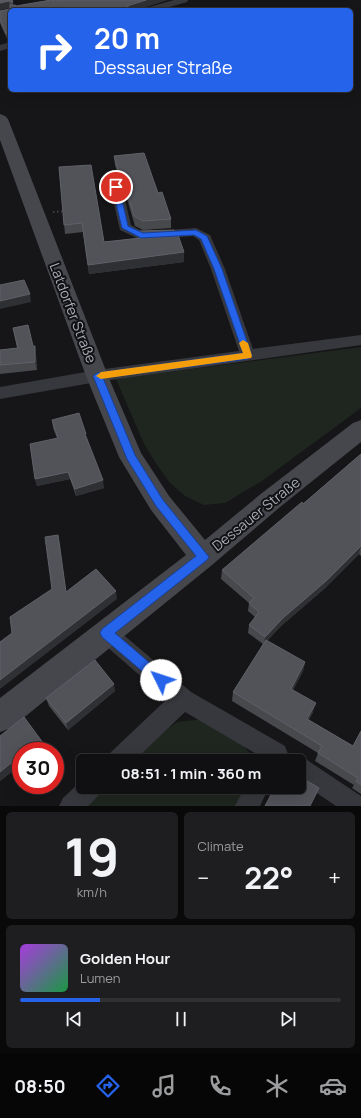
<!DOCTYPE html>
<meta charset="utf-8">
<style>
:root{--surface:#101012;--page:#1e1e20;--text:#f1f3f6;--muted:#9c9d9f;--line:#303032;--accent:#2563eb}
body{margin:0;font-family:Manrope,sans-serif;background:var(--page);color:var(--text);height:100vh;display:flex;flex-direction:column;font-size:15px;white-space:nowrap}
*{box-sizing:border-box;margin:0}
p{font-size:13px;color:var(--muted)}
.icon{flex:none;width:22px;height:22px;fill:none;stroke:currentColor;stroke-width:2;stroke-linecap:round;stroke-linejoin:round}
.map{position:relative;height:806px;overflow:hidden}
.panel{display:flex;flex-direction:column;gap:6px;padding:6px;background:#09090a;flex:1}
.panel>*{flex:none}
.hud{position:absolute;left:8px;top:8px;width:345px;height:84px;border-radius:6px;box-shadow:0 4px 16px #0002,0 0 0 1px var(--line);background:#2563eb;color:#fff;overflow:hidden}
.speed{position:absolute;left:12px;top:742px;display:flex;gap:8px;font-size:20px;font-weight:700;text-align:center}
.speed>*{display:grid;place-content:center;width:52px;height:52px;border-radius:50%;background:var(--surface);box-shadow:0 4px 16px #0002,0 0 0 1px var(--line);line-height:1}
.speed .limit{border:6px solid #d22;background:#fff;color:#111}
.pin{position:absolute;display:grid;place-items:center;width:34px;height:34px;color:#fff;margin:-17px;border:2px solid #fff;border-radius:50%;box-shadow:0 1px 4px #0007}
.me{position:absolute;width:44px;margin:-22px;rotate:311deg;stroke-linejoin:round;filter:drop-shadow(0 0 3px #0008)}
.turn{display:flex;align-items:center;gap:14px;height:84px;padding:0 20px;font-size:18px}
.turn .icon{width:52px;height:52px;stroke-width:2.5}
.turn b{display:block;font-size:28px;line-height:34px}
.big{font-size:30px;font-weight:700;line-height:1.1}
.panel .widget{flex:1;display:flex;flex-direction:column;justify-content:center;gap:6px;min-width:0;padding:0 14px;border-radius:6px;background:var(--page)}
.panel .dial{align-items:center;gap:0}
.dial b{font-size:52px;line-height:1}
.song{display:flex;align-items:center;gap:12px}
.cover{width:48px;height:48px;border-radius:6px;background:linear-gradient(135deg,hsl(280 70% 55%),hsl(140 70% 35%))}
.played{height:4px;border-radius:2px;background:linear-gradient(90deg,var(--accent) 25%,var(--line) 25%)}
.keys{display:flex;justify-content:space-around;direction:ltr}
.heat{display:flex;justify-content:space-between;align-items:center;font-size:22px;direction:ltr}
.panel .tiles{flex:1;display:grid;gap:6px;grid-template-columns:1fr 1fr}
.widget:last-child{grid-column:span 2}
.trip{position:absolute;left:76px;top:754px;width:230px;height:40px;border-radius:6px;background:var(--surface);box-shadow:0 4px 16px #0002,0 0 0 1px var(--line);font-weight:700;line-height:40px;text-align:center}
.tab-bar{display:flex;height:64px;justify-content:space-around;align-items:center;background:#060607;color:var(--muted)}
.tab-bar .icon{width:28px;height:28px}
.tab-bar .on{color:var(--accent)}
.tab-bar b{font-size:18px;color:var(--text)}
.map>svg:first-child{display:block}
</style>
<div class="map">
<svg width="361" height="806" viewBox="0 0 361 806">
<rect width="100%" height="100%" fill="#161618"/>
<path fill="#1e261f" d="M361,347v61l-99,73 -37,22 -21,2 -19,-9 -15,-13 -13,-18 -13,-21 -28,-65z
M204,719l35,21 17,21h-126l18,-18 29,-21z
M104,787h144l-12,19h-152z"/>
<g fill="none" stroke-linecap="round" stroke-linejoin="round">
<path stroke="#3d3f44" stroke-width="2" stroke-dasharray="1.5 2.5" stroke-linecap="butt" d="M53,212l13,-1"/>
<path fill="#37383d" fill-rule="evenodd" d="M174,0h14l-1,2 -28,8h-14l1,-2z
M10,42v6l-10,3v-6z
M116,183l4,1 2,3 9,38 12,7 53,-4 14,7 15,34 28,80 108,-14v10l-264,37 -97,17v-12l97,-17 142,-19 -28,-82 -12,-29 -6,-4 -52,4 -21,-10 -10,-43 2,-3z
M106,624l7,2 78,66 94,54 3,8 -3,7h-23l1,-3 -78,-46 -51,49h-27l3,-8 57,-54 -68,-59 -3,-7 3,-7z
M299,757l8,3 54,36v10h-25l-37,-25v-20h-8z
M83,779v8h19l-3,8 -11,11h-29l4,-8z
M245,787h24l-9,19h-25z"/>
<path fill="#45474d" fill-rule="evenodd" d="M0,114l5,2 3,3 100,257 33,77 28,43 36,44 57,-47 91,-70 8,-3v22l-81,65 -68,58 -201,163 -11,4v-34l186,-143 -35,-45 -32,-53 -33,-81 -86,-236z"/>
</g>
<path fill="#47494d" d="M0,0h12l1,2v3l3,1 39,-5 -45,40h-2l-8,-18v-12l10,-2v-1z
M114,156l44,37 13,26v9l-28,2 -8,-4 -13,-44h-2l-5,-17z
M59,167l45,75 35,-4v-7l45,21v10l-95,12 -6,-42 -18,2z
M13,328l20,18 3,9 1,15 -37,4v-24l17,-2z
M52,420l35,19 17,49 -28,8 -6,-17 -33,7 -2,-7 22,-41 -4,-10z
M361,454v102l-2,-2 -35,35 -43,37 -14,15 38,21 -2,9 -10,19 20,22 -4,8 44,26 8,-15v63l-9,-6 2,-3 -39,-24 3,-8 -86,-52 1,-9 30,-48 -15,-11 1,-8 6,-8 -7,-6 1,-8 -28,-24 1,-9 81,-66z
M115,691l-47,39 -19,-24 -3,-8z
M0,736l21,15v29l-7,-10 -14,11z"/>
<path fill="#2f3033" d="M146,0h22l-31,10h-9l-1,-4z
M9,1l1,7 -10,2v-7z
M6,34h4v7h-2z
M119,173h3v9h-2z
M184,252v10l-95,12 -1,-9z
M30,294l1,8 -31,7v-8z
M35,346l1,9 1,15 -2,-8z
M68,472l2,7 -33,7 -2,-7z
M103,480l1,8 -28,8 -1,-7z
M58,535l2,9 7,55 -1,-7z
M361,546l-2,8 -35,35 -43,37 -17,18 1,-7 18,-19z
M116,591l1,8 -117,90v-9z
M305,662l-2,9 -14,26 2,-8z
M114,684l1,7 -47,39 -2,-7z
M316,703l-3,9 -8,15 2,-8z
M11,763l3,7 -14,11v-9z"/>
<path fill="#525359" stroke="#5f6168" d="M0,0h12l1,2 -4,-1 -9,2z
M51,0h3l1,1 3,-1h88l-19,6 5,4h-122v27v-3h-4l-6,-15v-8l10,-2v-4h5l1,1z
M144,153l14,40 4,-1 9,27 -28,2 -9,-5 -12,-43h-3l-5,-17z
M91,165l13,77 37,-4 -2,-7 35,-1 1,2h2l7,20 -96,13 -6,-42 -18,2 -5,-58z
M24,280l6,14 -30,7v-16z
M28,325l5,21h2v16l-35,3v-15l18,-2 -5,-20z
M79,413l7,21h-1l18,46 -28,9 -7,-17 -33,7 -5,-35 28,-6 -6,-18z
M361,454v92l-35,35 -43,37 -18,19 -16,-12 10,-13 -10,-9 5,-5 -32,-28 80,-68 1,2z
M58,535l8,57 30,-23 20,22 -116,89v-38l12,-9 -2,-16 42,-28 -7,-52z
M266,640l39,22 -14,27 25,14 -9,16 46,27 8,-15v54l-5,-4 2,-3 -40,-25 4,-7 -89,-54z
M95,660l19,24 -48,39 -20,-25z
M24,717l25,34h-28v26h-1l-9,-14 -11,9v-36z
M299,776l20,12 -9,18h-45l10,-19h24z"/>
<path fill="#2563eb" stroke="#184099" d="M116,185l3,2 9,39 15,7 53,-3 11,6 15,33 30,87 -4,3 -145,19 32,77 28,45 46,57 -2,3 -92,73 50,43 2,4 -2,4 -4,2 -4,-2 -55,-47 -2,-4 2,-4 94,-73 -40,-50 -29,-47 -34,-83 4,-3 146,-20 -29,-84 -13,-30 -7,-4 -53,3 -19,-10 -10,-41z"/>
<path fill="#f59e0b" d="M243,340l5,3 4,13 -1,2 -150,21 -5,-3 5,-4 142,-19 -4,-10z"/>
<g text-anchor="middle" stroke-width="4" stroke-linejoin="round" paint-order="stroke">
<g font-size="14" fill="#a8adb8" stroke="#111113">
<text transform="translate(73 313) rotate(69)" y="5">Latdorfer Straße</text>
<text transform="translate(256 514) rotate(-39)" y="5">Dessauer Straße</text>
</g>
</g>
</svg>
<div class="speed"><div class="limit">30</div></div>
<div class="pin" style="left:116px;top:187px;background:#d93025"><svg class="icon" aria-label="arrive" viewBox="0 0 24 24"><path d="M6 21V4h12l-3 4 3 4H6"/></svg></div>
<svg class="me" style="left:161px;top:680px" viewBox="-20 -20 40 40"><circle r="19" fill="#fff"/><path d="M0-13L10 11 0 6-10 11z" fill="#2563eb"/></svg>
<div class="trip">08:51 · 1 min · 360 m</div>
<div class="hud">
<div class="turn"><svg class="icon" aria-label="right" viewBox="0 0 24 24"><path d="M7 20v-9h11M14 6l5 5-5 5"/></svg><div><b>20 m</b>Dessauer Straße</div></div>
</div>
</div>
<section class="panel">
<div class="tiles">
<div class="widget dial"><b>19</b><p>km/h</p></div>
<div class="widget"><p>Climate</p>
<div class="heat"><a>−</a><b class="big">22°</b><a>+</a></div>
</div>
<div class="widget">
<div class="song"><i class="cover"></i><div><b>Golden Hour</b><p>Lumen</p></div></div>
<div class="played"></div>
<div class="keys"><svg class="icon" aria-label="previous" viewBox="0 0 24 24"><path d="M18 5L8 12l10 7zM5 5v14"/></svg><svg class="icon" aria-label="pause" viewBox="0 0 24 24"><path d="M8 5v14M16 5v14"/></svg><svg class="icon" aria-label="next" viewBox="0 0 24 24"><path d="M6 5l10 7-10 7zM19 5v14"/></svg></div>
</div>
</div>
</section>
<nav class="tab-bar">
<b>08:50</b>
<svg class="icon on" aria-label="directions" viewBox="0 0 24 24"><path d="M12 3l9 9-9 9-9-9zM9 14v-3h6M13 9l2 2-2 2"/></svg>
<svg class="icon" aria-label="music" viewBox="0 0 24 24"><path d="M9 18V5l10-2v13"/><circle cx="6" cy="18" r="3"/><circle cx="16" cy="16" r="3"/></svg>
<svg class="icon" aria-label="phone" viewBox="0 0 24 24"><path d="M5 4h4l2 5-3 2q2 4 5 5l2-3 5 2v4C11 20 4 13 5 4z"/></svg>
<svg class="icon" aria-label="climate" viewBox="0 0 24 24"><path d="M12 3v18M4 7l16 10M4 17L20 7"/></svg>
<svg class="icon" aria-label="car" viewBox="0 0 24 24"><path d="M5 17H2v-5l4-1 3-4h7l3 4 3 1v5h-3M9 17h6M6 11h13"/><circle cx="7" cy="17" r="2"/><circle cx="17" cy="17" r="2"/></svg>
</nav>
